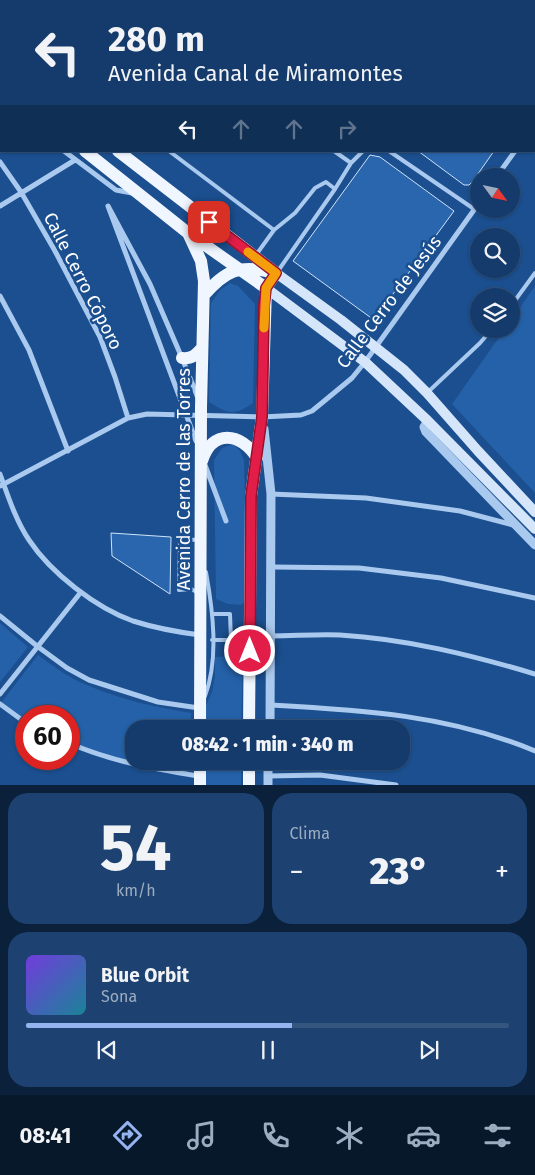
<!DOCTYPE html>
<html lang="es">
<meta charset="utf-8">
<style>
:root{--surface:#143b6b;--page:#1d4271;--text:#f1f3f6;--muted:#9dadc1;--line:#33557e;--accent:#95b2f1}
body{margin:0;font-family:"Fira Sans",sans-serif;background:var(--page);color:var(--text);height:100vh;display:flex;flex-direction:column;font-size:19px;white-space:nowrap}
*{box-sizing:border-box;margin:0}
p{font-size:16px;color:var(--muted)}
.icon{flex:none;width:28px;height:28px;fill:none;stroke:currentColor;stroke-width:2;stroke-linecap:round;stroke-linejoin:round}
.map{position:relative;height:785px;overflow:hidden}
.sheet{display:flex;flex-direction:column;gap:8px;padding:8px;background:#0b203b;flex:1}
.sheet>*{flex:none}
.banner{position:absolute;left:0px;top:0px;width:535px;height:152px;box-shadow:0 1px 4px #0004,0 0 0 1px var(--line);background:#143b6b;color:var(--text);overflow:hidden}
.needle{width:32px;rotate:123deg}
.controls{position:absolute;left:470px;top:168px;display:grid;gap:10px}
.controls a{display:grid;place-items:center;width:50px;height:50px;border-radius:50%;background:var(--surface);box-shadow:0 1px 4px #0004,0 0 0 1px var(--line);font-size:25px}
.speed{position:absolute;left:15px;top:705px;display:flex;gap:10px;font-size:25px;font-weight:700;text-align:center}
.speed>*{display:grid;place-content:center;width:65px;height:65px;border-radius:50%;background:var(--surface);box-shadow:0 1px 4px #0004,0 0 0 1px var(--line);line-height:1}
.speed .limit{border:8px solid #d22;background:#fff;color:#111}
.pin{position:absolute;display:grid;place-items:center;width:42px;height:42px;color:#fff;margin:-21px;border-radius:10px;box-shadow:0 2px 8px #0006}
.me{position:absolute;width:55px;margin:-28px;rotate:0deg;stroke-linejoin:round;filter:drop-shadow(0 0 4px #0008)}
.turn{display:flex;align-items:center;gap:18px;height:105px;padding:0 25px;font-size:22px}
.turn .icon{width:65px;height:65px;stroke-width:2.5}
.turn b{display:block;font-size:35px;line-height:42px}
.lanes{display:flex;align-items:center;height:48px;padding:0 25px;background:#0003;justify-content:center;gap:25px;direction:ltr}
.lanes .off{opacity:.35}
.big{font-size:38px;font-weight:800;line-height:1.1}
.sheet .widget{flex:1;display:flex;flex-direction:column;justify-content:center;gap:8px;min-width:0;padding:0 18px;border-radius:20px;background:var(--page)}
.sheet .dial{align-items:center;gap:0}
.dial b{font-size:65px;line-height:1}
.song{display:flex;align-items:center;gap:15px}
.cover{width:60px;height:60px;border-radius:8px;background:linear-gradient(135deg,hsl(260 70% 55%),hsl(190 70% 35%))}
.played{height:5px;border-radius:2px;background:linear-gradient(90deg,var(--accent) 55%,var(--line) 55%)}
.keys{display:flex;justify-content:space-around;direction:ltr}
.heat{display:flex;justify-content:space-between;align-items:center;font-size:28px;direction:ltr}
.sheet .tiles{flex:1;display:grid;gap:8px;grid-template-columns:1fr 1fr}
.widget:last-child{grid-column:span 2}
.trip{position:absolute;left:125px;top:720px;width:285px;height:50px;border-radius:20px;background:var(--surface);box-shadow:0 1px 4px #0004,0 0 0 1px var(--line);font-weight:800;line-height:50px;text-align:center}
.dock{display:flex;height:80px;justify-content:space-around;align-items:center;background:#08182b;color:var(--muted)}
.dock .icon{width:35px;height:35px}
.dock .current{color:var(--accent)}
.dock b{font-size:22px;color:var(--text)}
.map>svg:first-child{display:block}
</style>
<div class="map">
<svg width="535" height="785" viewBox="0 0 535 785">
<rect width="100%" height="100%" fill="#1b4f8f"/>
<path fill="#2461a8" d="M230,283l8,3 17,18 -2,99c-19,13 -25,11 -44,-1l2,-99 9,-13z
M535,286v207l-83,-89 53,-75h6v-9z
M233,444l7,7 4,9 3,139 -6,6 -13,-1 -12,-5 -2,-139 8,-12z
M0,623l28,24 -28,35z
M38,655c15,11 31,23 49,30 33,15 69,22 104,28l-1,16h-56v32h55l-1,13 -45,-5 -55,-16 -19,-9v-28h-43v7l-26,-19z
M243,656l-2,73h-37v-19l8,-18 3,-16v-19z
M203,761h38v24h-38z"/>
<path fill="#2a66ad" stroke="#cfe3fa" d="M418,151h76l-21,30 -4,4h-5z
M370,155l10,2 74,54 -80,109 -81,-59z
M111,533l60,4 -1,57 -58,-38z"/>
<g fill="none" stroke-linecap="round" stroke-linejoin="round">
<path stroke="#a9c9ee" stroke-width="4" d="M40,0l2,1
M101,0l2,1
M205,0v1
M110,1v-1
M118,1v-1
M123,1l1,-1
M129,1v-1
M135,1v-1
M140,1l1,-1
M225,1l1,-1
M414,1l1,-1
M471,1l1,-1
M169,151l105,79
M334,151l17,12
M389,151l85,58
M256,255l18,-25 21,-17 20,-25 11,-6 9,7
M278,271l57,-82 16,-26 12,-12
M511,306l24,-33
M428,392l52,-49 12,-14
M197,592l-6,-3 -12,1 1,-51 18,1
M212,614h18l1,26h-19
M205,696c14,-37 8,-85 1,-124"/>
<path stroke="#a9c9ee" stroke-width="5" d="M534,124l1,-2
M64,151l52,39 16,3
M0,162l21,30 34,59 45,86 15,40 13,41
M497,176l18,-25
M0,206l75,-46
M0,296l29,54 39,101
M196,441l-88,-235 42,78 32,74 16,40
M205,465l21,56
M0,474c8,22 16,47 29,66 22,33 67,68 104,81 22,7 44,11 67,14
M0,486l128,-68 19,-4 115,3 39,-2 11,-4 11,-9 29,-24 13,-16 114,-159
M271,494l95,4 94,13 53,14
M272,567l87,1 82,10 94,20
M0,616l37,30 30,22 22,12 69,22 41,6
M271,636c23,0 46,-2 69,-1 67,4 131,20 195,39
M0,694l81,-102
M0,704l26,19
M271,705c91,5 178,10 264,46
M69,743c41,18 85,26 129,33
M268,776l52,-1 76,10"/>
<path stroke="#a9c9ee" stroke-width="9" d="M0,102l1,1
M428,421l-4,6 2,5 109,113
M264,429l7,65 -1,235
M268,785v-24"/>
<path stroke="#d6e6fa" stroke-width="10" d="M276,273l65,47 63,50 23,23 51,58 57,61
M266,288l99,74 63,59 107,108"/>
<path stroke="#f0f6ff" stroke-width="12" d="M0,64l1,1
M0,86l1,1
M85,151l103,82 78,55
M118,151l158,122
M188,233l13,28 3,20 -3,126 -1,322
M204,295c21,-24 35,-31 67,-23
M182,358c10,1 14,-3 20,-10
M202,461c10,-32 39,-29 55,-3
M249,729l2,-233 11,-79 4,-129 10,-15
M200,785v-24
M249,785v-24"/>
</g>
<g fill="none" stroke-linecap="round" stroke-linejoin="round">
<defs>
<path id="route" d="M209,222l67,51 -10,15 -2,18 -2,111 -11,79 -1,155"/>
</defs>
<use href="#route" stroke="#92132f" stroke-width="12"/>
<use href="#route" stroke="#e11d48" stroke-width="9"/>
<path stroke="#f59e0b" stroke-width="9" d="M248,252l28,21 -10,15 -2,40"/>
</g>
<g text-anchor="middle" stroke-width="5" stroke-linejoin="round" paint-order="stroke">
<g font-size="18" fill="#fff" stroke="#1b4f8f">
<text transform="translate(83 281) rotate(63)" y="6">Calle Cerro Cóporo</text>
<text transform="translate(389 302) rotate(-53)" y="6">Calle Cerro de Jesús</text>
<text transform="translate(184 479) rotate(-90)" y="6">Avenida Cerro de las Torres</text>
</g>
</g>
</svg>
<div class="controls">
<a><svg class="needle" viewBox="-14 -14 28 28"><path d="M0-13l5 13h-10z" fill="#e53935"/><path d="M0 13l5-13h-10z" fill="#9dadc1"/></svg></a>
<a><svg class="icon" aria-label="search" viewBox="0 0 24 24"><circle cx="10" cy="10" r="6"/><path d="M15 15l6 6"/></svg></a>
<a><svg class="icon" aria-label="layers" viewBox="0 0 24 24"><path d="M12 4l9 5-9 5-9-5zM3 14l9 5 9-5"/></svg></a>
</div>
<div class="speed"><div class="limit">60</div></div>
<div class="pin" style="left:209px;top:222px;background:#d93025"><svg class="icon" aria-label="arrive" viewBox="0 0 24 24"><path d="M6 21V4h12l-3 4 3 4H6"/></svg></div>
<svg class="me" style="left:250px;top:651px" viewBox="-20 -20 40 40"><circle r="17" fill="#e11d48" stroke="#fff" stroke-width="3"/><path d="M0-11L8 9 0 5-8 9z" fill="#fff"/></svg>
<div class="trip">08:42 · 1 min · 340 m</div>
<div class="banner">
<div class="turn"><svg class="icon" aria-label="left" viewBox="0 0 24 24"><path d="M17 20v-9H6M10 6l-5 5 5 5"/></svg><div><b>280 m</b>Avenida Canal de Miramontes</div></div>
<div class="lanes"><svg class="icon" aria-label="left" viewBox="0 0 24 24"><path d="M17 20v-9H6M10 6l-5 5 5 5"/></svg><svg class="icon off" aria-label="ahead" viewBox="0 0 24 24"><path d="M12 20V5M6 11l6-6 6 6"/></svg><svg class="icon off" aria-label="ahead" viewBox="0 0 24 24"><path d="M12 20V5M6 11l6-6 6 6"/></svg><svg class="icon off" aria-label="right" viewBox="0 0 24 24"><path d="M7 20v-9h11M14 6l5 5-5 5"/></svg></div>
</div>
</div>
<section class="sheet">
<div class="tiles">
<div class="widget dial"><b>54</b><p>km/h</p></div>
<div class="widget"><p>Clima</p>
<div class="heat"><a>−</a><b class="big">23°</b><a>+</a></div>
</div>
<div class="widget">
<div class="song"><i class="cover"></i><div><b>Blue Orbit</b><p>Sona</p></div></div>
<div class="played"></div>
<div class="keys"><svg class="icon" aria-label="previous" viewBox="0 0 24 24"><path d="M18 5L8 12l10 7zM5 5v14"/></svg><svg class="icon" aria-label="pause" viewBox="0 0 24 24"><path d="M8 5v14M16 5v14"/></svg><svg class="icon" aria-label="next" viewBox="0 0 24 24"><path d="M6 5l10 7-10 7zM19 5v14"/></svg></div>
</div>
</div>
</section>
<nav class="dock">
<b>08:41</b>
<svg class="icon current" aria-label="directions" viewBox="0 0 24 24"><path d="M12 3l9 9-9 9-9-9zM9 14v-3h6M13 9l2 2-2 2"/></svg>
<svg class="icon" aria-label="music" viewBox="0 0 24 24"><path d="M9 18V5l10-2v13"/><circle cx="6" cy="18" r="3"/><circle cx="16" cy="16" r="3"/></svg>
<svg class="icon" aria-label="phone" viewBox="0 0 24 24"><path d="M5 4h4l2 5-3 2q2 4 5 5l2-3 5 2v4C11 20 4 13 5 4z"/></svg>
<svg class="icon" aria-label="climate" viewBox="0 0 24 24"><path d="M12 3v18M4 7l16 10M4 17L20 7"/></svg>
<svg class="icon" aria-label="car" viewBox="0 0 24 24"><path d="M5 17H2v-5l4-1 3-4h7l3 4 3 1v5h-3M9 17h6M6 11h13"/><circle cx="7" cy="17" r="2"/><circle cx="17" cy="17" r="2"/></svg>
<svg class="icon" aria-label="filters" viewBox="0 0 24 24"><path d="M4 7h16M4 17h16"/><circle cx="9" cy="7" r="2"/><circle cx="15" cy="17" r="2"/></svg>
</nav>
